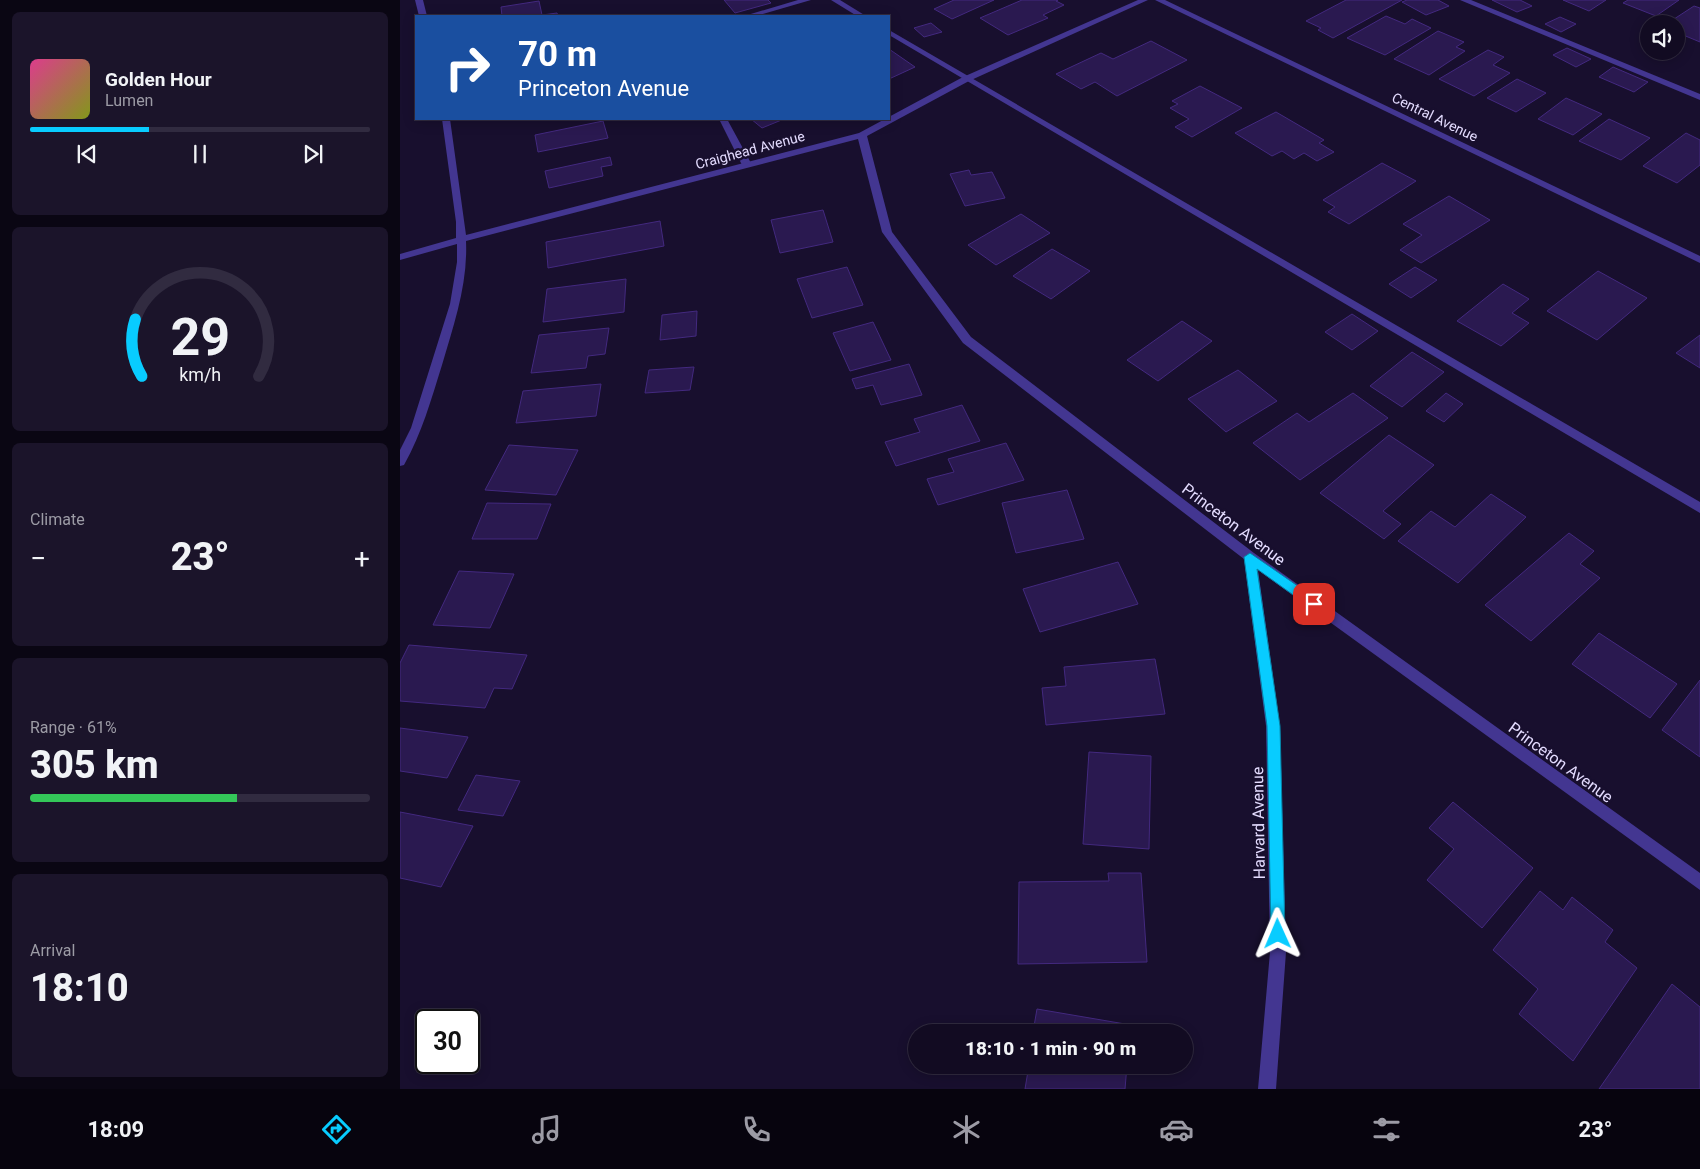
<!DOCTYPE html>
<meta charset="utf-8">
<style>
:root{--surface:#120b22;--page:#1b142a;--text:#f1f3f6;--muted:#9c9ba5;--line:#312b40;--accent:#08ccff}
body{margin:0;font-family:Roboto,sans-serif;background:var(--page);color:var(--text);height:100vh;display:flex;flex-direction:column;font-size:19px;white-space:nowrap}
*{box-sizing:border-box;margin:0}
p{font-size:16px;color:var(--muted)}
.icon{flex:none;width:28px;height:28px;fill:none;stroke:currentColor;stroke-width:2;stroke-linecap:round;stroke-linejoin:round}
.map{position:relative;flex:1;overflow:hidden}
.details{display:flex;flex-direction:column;gap:12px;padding:12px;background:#0a0613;width:400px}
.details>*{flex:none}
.hud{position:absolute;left:15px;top:15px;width:475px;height:105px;border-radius:0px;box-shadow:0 2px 12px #0003,0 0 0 1px var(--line);background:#1a4fa0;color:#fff;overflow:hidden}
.buttons{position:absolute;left:1240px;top:15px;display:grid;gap:10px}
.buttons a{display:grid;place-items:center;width:45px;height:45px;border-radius:50%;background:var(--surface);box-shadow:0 2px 12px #0003,0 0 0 1px var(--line);font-size:25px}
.speed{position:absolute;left:15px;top:1009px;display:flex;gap:10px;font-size:25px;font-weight:700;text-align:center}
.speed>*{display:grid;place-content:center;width:65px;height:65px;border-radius:50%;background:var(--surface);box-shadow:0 2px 12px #0003,0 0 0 1px var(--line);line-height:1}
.speed .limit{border:2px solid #111;border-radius:8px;background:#fff;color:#111}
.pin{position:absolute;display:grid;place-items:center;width:42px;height:42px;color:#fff;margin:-21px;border-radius:10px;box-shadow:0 2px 8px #0006}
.me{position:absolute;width:55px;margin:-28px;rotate:359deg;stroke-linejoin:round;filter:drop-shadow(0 0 4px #0008)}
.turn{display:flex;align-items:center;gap:18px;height:105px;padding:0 20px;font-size:22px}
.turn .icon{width:65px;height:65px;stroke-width:2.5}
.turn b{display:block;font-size:35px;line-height:42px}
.big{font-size:38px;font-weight:800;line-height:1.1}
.details .tile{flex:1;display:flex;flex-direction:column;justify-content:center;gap:8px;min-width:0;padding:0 18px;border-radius:8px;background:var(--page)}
.details .dial{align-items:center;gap:0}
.dial svg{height:130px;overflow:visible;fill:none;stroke:var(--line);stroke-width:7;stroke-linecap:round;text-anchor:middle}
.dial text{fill:var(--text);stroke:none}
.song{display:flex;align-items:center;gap:15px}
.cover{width:60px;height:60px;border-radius:8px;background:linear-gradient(135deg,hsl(330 70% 55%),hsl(70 70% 35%))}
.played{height:5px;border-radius:2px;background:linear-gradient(90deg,var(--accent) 35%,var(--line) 35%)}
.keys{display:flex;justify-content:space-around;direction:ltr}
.heat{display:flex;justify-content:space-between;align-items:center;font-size:28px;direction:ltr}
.charge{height:8px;border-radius:4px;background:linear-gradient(90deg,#34c759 61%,var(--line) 0)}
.trip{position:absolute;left:508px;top:1024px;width:285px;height:50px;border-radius:25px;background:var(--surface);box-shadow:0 2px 12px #0003,0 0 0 1px var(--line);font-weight:800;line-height:50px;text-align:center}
.dock{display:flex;height:80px;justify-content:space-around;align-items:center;background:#07040e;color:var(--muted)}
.dock .icon{width:35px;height:35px}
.dock .current{color:var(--accent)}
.dock b{font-size:22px;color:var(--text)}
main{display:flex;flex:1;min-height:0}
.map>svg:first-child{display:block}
</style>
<main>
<section class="details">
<div class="tile">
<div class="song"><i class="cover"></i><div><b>Golden Hour</b><p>Lumen</p></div></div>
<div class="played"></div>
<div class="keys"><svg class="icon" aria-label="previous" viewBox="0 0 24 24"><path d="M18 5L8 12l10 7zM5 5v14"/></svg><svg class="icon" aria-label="pause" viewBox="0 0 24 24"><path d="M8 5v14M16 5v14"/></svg><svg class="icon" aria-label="next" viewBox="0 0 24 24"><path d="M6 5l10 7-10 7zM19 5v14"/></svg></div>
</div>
<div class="tile dial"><svg viewBox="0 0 100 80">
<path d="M14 69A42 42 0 1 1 86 69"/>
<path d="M14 69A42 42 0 0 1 10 34" stroke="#08ccff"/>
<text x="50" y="56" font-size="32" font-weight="700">29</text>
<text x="50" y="72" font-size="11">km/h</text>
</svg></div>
<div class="tile"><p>Climate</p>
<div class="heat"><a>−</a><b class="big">23°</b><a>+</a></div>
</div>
<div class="tile"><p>Range · 61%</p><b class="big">305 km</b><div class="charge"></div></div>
<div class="tile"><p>Arrival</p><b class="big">18:10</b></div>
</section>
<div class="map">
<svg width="1300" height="1089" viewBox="0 0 1300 1089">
<rect width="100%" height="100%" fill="#180f2e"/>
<path fill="#2a1950" stroke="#43297f" d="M324,0h44l3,3 -36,10z
M554,0h40l-42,19 -18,-10z
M622,0h36l-2,1 8,4 -21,10 5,3 -40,17 -28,-17z
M946,0h56l-69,38 -15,-8 3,-2 -15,-7z
M1007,0h31l11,6 -23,9 -24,-13z
M1092,0h28l12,6 -15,6z
M1163,0h43l-17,11z
M1228,0h51l-23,16 -33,-13z
M139,1l3,14 15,-2 1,3h-56l-1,-9z
M1294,6l6,2v34l-24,-10v-3l6,-4 -11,-4z
M986,16l19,8 7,-5 19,9 -46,27 -38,-17z
M1160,17l16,7 -15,8 -16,-8z
M531,23l11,9 -18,5 -10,-9z
M1038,31l26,11 -8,5 9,4 -36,24 -35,-16z
M751,41l36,19 -70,36 -22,-14 -14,7 -25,-15 45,-21 12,6z
M1167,48l24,11 -15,8 -23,-12z
M489,49l26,18 -26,12z
M1088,50l16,7 -11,8 17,8 -36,23 -35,-17z
M1213,67l35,15 -14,10 -35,-15z
M1117,79l29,14 -30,19 -29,-14z
M800,86l42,22 -50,29 -17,-10 14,-8 -19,-11 8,-4 -6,-3z
M1166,98l36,16 -29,21 -35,-16z
M876,112l48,28 -5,3 15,9 -17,9 -13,-8 -10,6 -12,-8 -10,5 -37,-23z
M351,119h33l-22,9z
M1209,119l41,19 -29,22 -42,-19z
M203,121l5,17 -70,14 -3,-17z
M1286,133l14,7v25l-23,18 -34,-17z
M210,157l2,8 -11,2 2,9 -54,12 -4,-17z
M982,163l34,18 -67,43 -21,-12 7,-5 -12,-7z
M569,170l2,5 21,-3 13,26 -40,8 -15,-32z
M1049,196l41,24 -69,43 -21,-13 22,-15 -19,-11z
M423,210l10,32 -53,11 -9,-33z
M621,214l29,19 -54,32 -28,-20z
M260,221l4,25 -116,22 -2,-26z
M652,249l38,22 -39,28 -38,-23z
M447,267l16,38 -51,13 -15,-39z
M1015,267l22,13 -26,18 -22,-14z
M1198,271l49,27 -50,42 -50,-29z
M226,279l-2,33 -81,10 4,-33z
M1103,284l26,15 -17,14 17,10 -28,23 -44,-25z
M297,311l-1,25 -36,4 2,-25z
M952,314l26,17 -26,19 -27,-18z
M782,321l30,20 -54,40 -31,-21z
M473,322l18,38 -41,11 -17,-38z
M209,328l-4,26 -17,2 -2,12 -55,5 8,-38z
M1300,335v33l-24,-15z
M1012,352l32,20 -42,35 -32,-21z
M509,364l13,31 -41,10 -8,-20 -17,4 -4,-10z
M294,367l-4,23 -45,3 4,-23z
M838,370l39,31 -51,31 -38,-33z
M201,384l-5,32 -80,7 7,-32z
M953,393l35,25 -88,62 -47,-37 44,-30 12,9z
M1046,393l17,11 -19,18 -18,-11z
M562,405l18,36 -84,25 -11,-24 35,-10 -6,-13z
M989,435l45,30 -51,46 18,13 -17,15 -64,-46z
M606,443l18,37 -86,25 -11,-26 27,-7 -6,-13z
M109,445l69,5 -22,45 -71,-5z
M667,490l17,49 -68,14 -14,-50z
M1091,494l35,23 -68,66 -60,-42 33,-30 24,16z
M87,503l64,1 -14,35h-65z
M1169,533l25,18 -14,13 20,14 -69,63 -46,-36z
M718,562l20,42 -98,28 -17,-43z
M59,571l55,3 -24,54 -57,-3z
M1199,633l78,51 -27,34 -78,-54z
M9,645l118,10 -15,34 -18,-1 -9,20 -85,-7v-38z
M755,659l10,55 -119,11 -4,-37 24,-2 -2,-19z
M1300,680v77l-38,-27z
M0,728l68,9 -21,41 -47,-7z
M689,752l62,4 -2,93 -66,-5z
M76,775l44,6 -17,35 -45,-6z
M1053,802l80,66 -51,60 -55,-48 27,-31 -25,-21z
M0,812l73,14 -32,61 -41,-9z
M708,873h33l6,89 -129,2 1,-82 90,-1z
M1140,891l23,19 9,-13 41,33 -8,12 32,26 -64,93 -54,-47 19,-25 -45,-39z
M1272,984l28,23v82h-101z
M637,1009l94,16 -1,7h-97z
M629,1065h98l-2,24h-100z"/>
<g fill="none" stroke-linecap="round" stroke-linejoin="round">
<path fill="#433691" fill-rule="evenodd" d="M398,0h13l-55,16h-12z
M431,0h9l26,16h-9z
M1060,0h11l229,94v6z
M489,30l811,472v11l-811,-478z
M319,119h8l25,46 -2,2h-6l-2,-2z"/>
<path fill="#433691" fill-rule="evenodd" d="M15,0h8l4,16h-8z
M738,0h10l-179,81 -102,55 25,96 79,105 283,216 446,320v17l-442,-320 22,156 6,226 -10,137h-18l12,-137 -4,-226 -22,-167 -281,-216 -81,-111 -24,-93 -392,102c2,43 -12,83 -24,124 -11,35 -20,68 -38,100l-4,1v-16l11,-22 39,-124 7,-42v-18l-57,16v-6l56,-16v-16l-14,-103h8l16,116 393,-102 104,-56z
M755,0h10l535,256v7z"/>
</g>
<path fill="#08ccff" stroke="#0585a6" d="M850,553l68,47 2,4 -2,3h-8l-53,-38 23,157 5,208 -2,5 -5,2 -5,-2 -2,-5 -4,-208 -23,-169z"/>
<g text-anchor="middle" stroke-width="5" stroke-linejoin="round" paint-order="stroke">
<g font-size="14" fill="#e4dcff" stroke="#180f2e">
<text transform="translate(1035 117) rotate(26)" y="5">Central Avenue</text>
<text transform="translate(350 150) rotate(-15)" y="5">Craighead Avenue</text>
</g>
<g font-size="16" fill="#e4dcff" stroke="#180f2e">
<text transform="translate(834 524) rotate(37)" y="6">Princeton Avenue</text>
<text transform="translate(1161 762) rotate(36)" y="6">Princeton Avenue</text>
<text transform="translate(858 823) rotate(-91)" y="6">Harvard Avenue</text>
</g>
</g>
</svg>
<div class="buttons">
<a><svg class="icon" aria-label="sound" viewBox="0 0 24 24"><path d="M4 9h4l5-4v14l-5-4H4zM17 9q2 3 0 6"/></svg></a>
</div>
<div class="speed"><div class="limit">30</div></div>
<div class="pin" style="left:914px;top:604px;background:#d93025"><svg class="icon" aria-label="arrive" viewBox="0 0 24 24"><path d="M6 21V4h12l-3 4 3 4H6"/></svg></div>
<svg class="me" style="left:878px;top:934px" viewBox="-20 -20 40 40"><path d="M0-17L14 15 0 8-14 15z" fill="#08ccff" stroke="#fff" stroke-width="4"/></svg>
<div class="trip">18:10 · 1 min · 90 m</div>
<div class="hud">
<div class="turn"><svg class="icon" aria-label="right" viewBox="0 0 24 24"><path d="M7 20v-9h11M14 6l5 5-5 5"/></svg><div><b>70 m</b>Princeton Avenue</div></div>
</div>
</div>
</main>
<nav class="dock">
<b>18:09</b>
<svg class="icon current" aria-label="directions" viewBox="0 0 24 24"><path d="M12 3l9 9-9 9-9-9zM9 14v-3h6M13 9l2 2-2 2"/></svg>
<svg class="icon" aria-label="music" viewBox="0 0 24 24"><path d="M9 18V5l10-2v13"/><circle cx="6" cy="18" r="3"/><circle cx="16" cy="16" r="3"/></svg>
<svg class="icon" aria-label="phone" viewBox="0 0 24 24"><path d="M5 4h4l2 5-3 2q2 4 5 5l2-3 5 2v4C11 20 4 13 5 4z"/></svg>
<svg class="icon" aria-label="climate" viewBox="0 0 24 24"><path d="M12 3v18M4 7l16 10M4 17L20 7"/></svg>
<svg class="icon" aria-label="car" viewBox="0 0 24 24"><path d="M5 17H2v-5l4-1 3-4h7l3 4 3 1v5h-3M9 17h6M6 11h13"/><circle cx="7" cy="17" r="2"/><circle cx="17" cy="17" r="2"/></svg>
<svg class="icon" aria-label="filters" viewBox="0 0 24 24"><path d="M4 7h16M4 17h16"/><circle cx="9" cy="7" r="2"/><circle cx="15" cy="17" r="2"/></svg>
<b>23°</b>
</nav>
